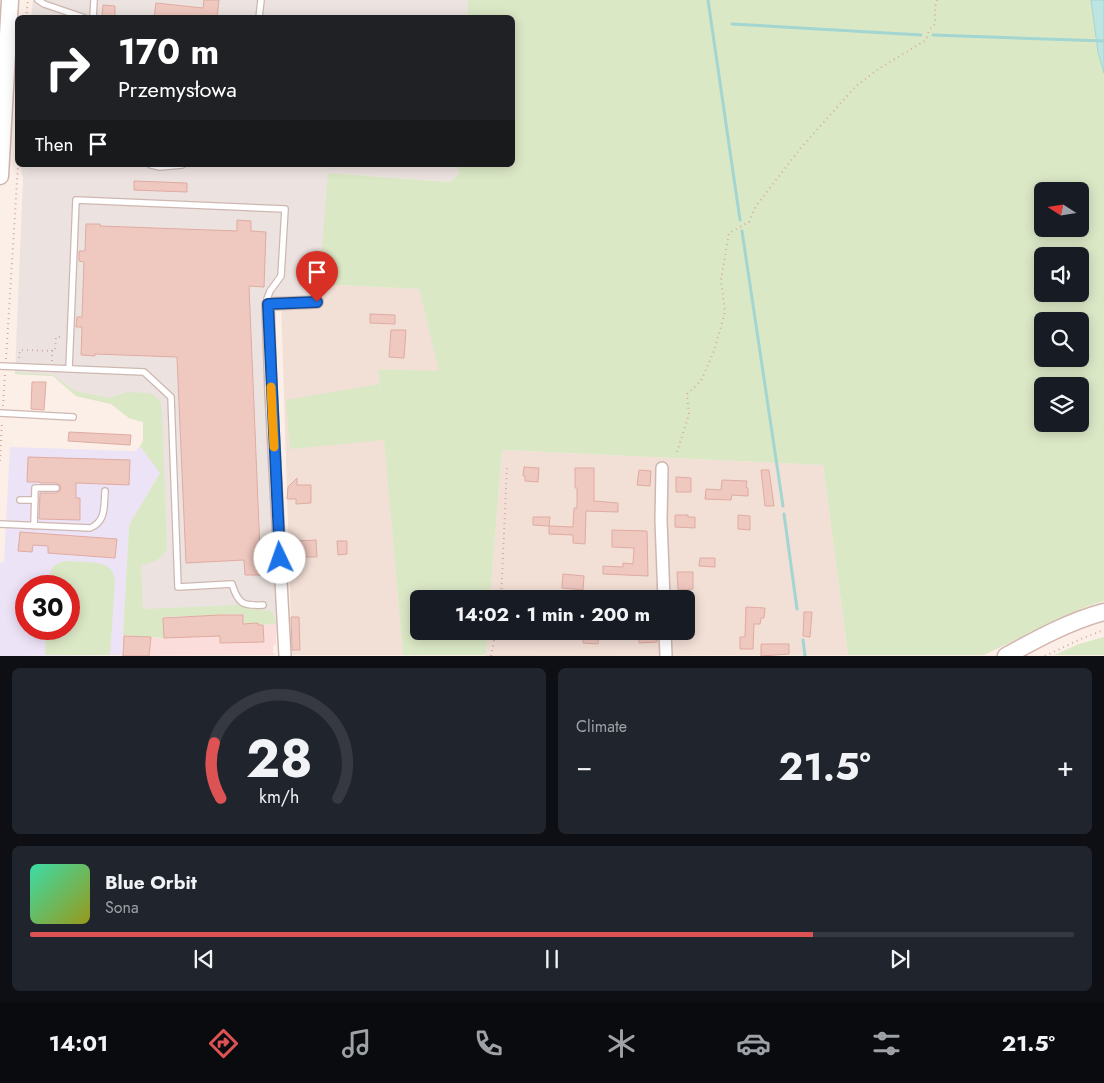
<!DOCTYPE html>
<meta charset="utf-8">
<style>
:root{--surface:#171b24;--page:#20242c;--text:#f1f3f6;--muted:#9ea1a6;--line:#363941;--accent:#dd5354}
body{margin:0;font-family:Jost,sans-serif;background:var(--page);color:var(--text);height:100vh;display:flex;flex-direction:column;font-size:19px;white-space:nowrap}
*{box-sizing:border-box;margin:0}
p{font-size:16px;color:var(--muted)}
.icon{flex:none;width:28px;height:28px;fill:none;stroke:currentColor;stroke-width:2;stroke-linecap:round;stroke-linejoin:round}
.map{position:relative;height:656px;overflow:hidden}
.sheet{display:flex;flex-direction:column;gap:12px;padding:12px;background:#0d0f14;flex:1}
.sheet>*{flex:none}
.guide{position:absolute;left:15px;top:15px;width:500px;height:152px;border-radius:8px;box-shadow:0 2px 12px #0003;background:#202124;color:#fff;overflow:hidden}
.needle{width:32px;rotate:282deg}
.fabs{position:absolute;left:1034px;top:182px;display:grid;gap:10px}
.fabs a{display:grid;place-items:center;width:55px;height:55px;border-radius:8px;background:var(--surface);box-shadow:0 2px 12px #0003;font-size:25px}
.speed{position:absolute;left:15px;top:575px;display:flex;gap:10px;font-size:25px;font-weight:700;text-align:center}
.speed>*{display:grid;place-content:center;width:65px;height:65px;border-radius:50%;background:var(--surface);box-shadow:0 2px 12px #0003;line-height:1}
.speed .limit{border:8px solid #d22;background:#fff;color:#111}
.pin{position:absolute;display:grid;place-items:center;width:42px;height:42px;color:#fff;margin:-51px -21px;border-radius:50% 50% 50% 0;rotate:-45deg;box-shadow:0 0 5px #0007}
.pin .icon{rotate:45deg}
.me{position:absolute;width:55px;margin:-28px;rotate:357deg;stroke-linejoin:round;filter:drop-shadow(0 0 4px #0008)}
.turn{display:flex;align-items:center;gap:18px;height:105px;padding:0 20px;font-size:22px}
.turn .icon{width:65px;height:65px;stroke-width:2.5}
.turn b{display:block;font-size:35px;line-height:42px}
.then{display:flex;align-items:center;height:48px;padding:0 20px;background:#0003;gap:10px;font-size:19px}
.big{font-size:38px;font-weight:700;line-height:1.1}
.sheet .card{flex:1;display:flex;flex-direction:column;justify-content:center;gap:8px;min-width:0;padding:0 18px;border-radius:8px;background:var(--page)}
.sheet .dial{align-items:center;gap:0}
.dial svg{height:130px;overflow:visible;fill:none;stroke:var(--line);stroke-width:7;stroke-linecap:round;text-anchor:middle}
.dial text{fill:var(--text);stroke:none}
.song{display:flex;align-items:center;gap:15px}
.cover{width:60px;height:60px;border-radius:8px;background:linear-gradient(135deg,hsl(160 70% 55%),hsl(60 70% 35%))}
.played{height:5px;border-radius:2px;background:linear-gradient(90deg,var(--accent) 75%,var(--line) 75%)}
.keys{display:flex;justify-content:space-around;direction:ltr}
.heat{display:flex;justify-content:space-between;align-items:center;font-size:28px;direction:ltr}
.sheet .tiles{flex:1;display:grid;gap:12px;grid-template-columns:1fr 1fr}
.card:last-child{grid-column:span 2}
.trip{position:absolute;left:410px;top:590px;width:285px;height:50px;border-radius:8px;background:var(--surface);box-shadow:0 2px 12px #0003;font-weight:700;line-height:50px;text-align:center}
.tab-bar{display:flex;height:80px;justify-content:space-around;align-items:center;background:#090b0e;color:var(--muted)}
.tab-bar .icon{width:35px;height:35px}
.tab-bar .active{color:var(--accent)}
.tab-bar b{font-size:22px;color:var(--text)}
.map>svg:first-child{display:block}
</style>
<div class="map">
<svg width="1104" height="656" viewBox="0 0 1104 656">
<rect width="100%" height="100%" fill="#fbefe7"/>
<path fill="#f2dfd6" d="M319,284l100,5 21,83 -62,-3 25,286h-111l-11,-357 37,-2z
M502,450l321,15 25,190 -362,1 2,-25h198v-32h-196z"/>
<path fill="#fbdedb" d="M243,614l5,9h10l1,2 17,-1v20l-3,2v7l3,2 -154,1 1,-21 40,3v-20z"/>
<path fill="#ece3e0" d="M33,0h435l-1,18h-436z
M20,165h439v9l-9,8 -121,-9 -10,123 -57,3 14,325 -18,1v-2h-14l-1,-9 -80,3 -40,18 37,-162 -20,-27 3,-5v-19l-14,-4 -18,-14 -35,-8 -23,-20 -38,-2 8,-196z"/>
<path fill="#ece3f7" fill-rule="evenodd" d="M140,446l20,27 -31,52 -7,130 -122,1v-93l4,-1 6,-115 120,4h5zM26,586h43v43h-43z"/>
<path fill="#dbe8c6" fill-rule="evenodd" d="M468,0h623l7,52 6,21v528l-16,5 -31,14 -73,35h-136l-25,-190 -321,-15 -12,149h-71v32h69l-2,24h-83l-19,-215 -94,9 -4,-49 93,-16 2,18 -3,-33 61,2 -20,-82 -100,-5 9,-111 122,9 9,-8v-9h53v-147l-45,-1zM1042,191h38v38h-38zM1042,256h38v38h-38zM1042,321h38v38h-38zM1042,386h38v38h-38z
M15,372l38,3 22,16 34,7 18,-6 22,1 5,2 6,6 2,9 5,139c-6,11 -14,14 -26,16l2,44 95,-4 14,4h11l9,3 2,4 2,8 -18,1v-2h-14l-1,-9 -80,3 1,21 -41,-3 6,-110 31,-52 -20,-27 3,-5v-19l-14,-4 -18,-14 -35,-8 -23,-20 -38,-2z
M66,561c7,0 14,1 21,1 15,1 26,2 28,19l-5,74h-65l1,-26h23v-43h-21c1,-13 3,-23 18,-25z
M1104,637v18h-50l25,-11z"/>
<path fill="#bce4e0" stroke="#a3d5d1" d="M1091,0h13v73l-6,-21z"/>
<g fill="none" stroke-linecap="round" stroke-linejoin="round">
<path stroke="#a3d5d1" stroke-width="3" d="M708,0l32,220
M732,24l189,11
M933,35l171,6
M742,231l41,275
M784,514l13,95
M803,640l2,16"/>
</g>
<path fill="#efc8c0" stroke="#e0aba1" d="M204,0h15l-2,18h-63l2,-15 47,5z
M103,5l12,1v11l-13,-1z
M134,181l53,2v9l-53,-2z
M237,220l14,1v10l15,1 -2,55 -15,-1 12,289h-16l-1,-15 -58,3 -9,-206 -82,-3v2l-14,-1 1,-28h-6l1,-10h5l2,-55 -5,-1v-10h6l1,-27h14v2l137,5z
M370,314l25,1v9l-25,-1z
M391,330h15l-2,28 -15,-1z
M32,382h14l-2,28 -13,-1z
M69,432l62,3 -1,10 -62,-4z
M28,457l102,3 -1,25 -53,-2v15h4v22l-41,-1 1,-26h16l4,-2 1,-3 -1,-3 -4,-2h-16v-1h-13z
M524,467l15,1 -1,14 -13,-1v-5h-2z
M575,468h19v33l24,2v9l-32,-1 -1,33 -12,-1v-8l-24,-1v-8l24,1 1,-19h3v-20h-2z
M639,470l12,1 -1,15 -13,-1z
M761,470h8l5,36h-9z
M676,477l15,1v14h-15z
M297,478v7h14v18l-15,1v-5h-9l1,-12z
M722,480l25,1 -1,6 2,1v8l-16,-1 -1,5 -26,-1 1,-10 15,1z
M675,515h13v2h7v11l-20,-1z
M738,515l12,1v14l-12,-1z
M533,517h17l-1,9 -16,-1z
M612,530l35,1 1,45 -45,-2v-8l20,1v-4l10,1 1,-16 -22,-1z
M20,532l97,7 -2,19 -67,-5v-7l-15,-1 -1,7 -14,-1z
M316,540l1,17h-15v-3h-4l-1,-13z
M337,541h10v13l-9,1z
M700,558h15v9l-16,-1z
M677,572h16v17l-15,1z
M563,574l21,2 -1,14 -21,-2z
M746,607l19,1 -1,10h-3l-1,6h-6l-1,25h-13v-12h5z
M804,612h8l-2,25 -7,-1z
M220,615h23v9l15,-1v2h5l1,17 -44,1v-7l-56,2 -1,-20z
M291,617h8l1,33h-8z
M583,631h16l-1,13 -15,-1z
M639,631h18v11l-18,1z
M124,636l27,1 -2,19h-26z
M761,644h28v10l-28,2z"/>
<g fill="none" stroke-linecap="round" stroke-linejoin="round">
<defs>
<path id="lane" d="M38,0l6,4 41,14
M93,18l1,-18
M259,18l2,-18
M151,165l9,2 22,-2
M0,366l144,6 27,25 7,190 54,-3c6,20 11,22 31,21
M69,369l7,-169 209,9 -4,67 -11,15 -3,8 1,5
M0,413l73,4
M20,500h15
M0,524l90,4c16,-6 14,-22 15,-37
M34,526l1,-38h21"/>
<path id="street" d="M662,468l-1,52 3,79
M665,631l1,25
M285,656l-14,-263 -3,-89 49,-2"/>
<path id="secondary" d="M0,176l10,-176
M1006,656c31,-17 64,-35 98,-44"/>
</defs>
<use href="#lane" stroke="#ceb7b0" stroke-width="8"/>
<use href="#street" stroke="#ceb7b0" stroke-width="14"/>
<use href="#secondary" stroke="#d1b5ae" stroke-width="19"/>
<path stroke="#d4aba3" stroke-width="2" stroke-dasharray="1 4" stroke-linecap="butt" d="M26,18l2,-18
M19,358l1,-8 35,1 1,-14h7
M6,359l12,-194
M52,361v-13
M3,406l2,-32
M677,452l12,-38 -2,-20 14,-13 13,-30 11,-39 -4,-32 8,-47 20,-11 7,-16 44,-57 55,-62 22,-17 49,-30 3,-10 6,-6v-17l2,-7
M0,461l2,-40
M501,599l6,-133
M491,656l5,-25
M1045,656l38,-18 21,-8"/>
<use href="#lane" stroke="#fff" stroke-width="5.5"/>
<use href="#street" stroke="#fff" stroke-width="11"/>
<use href="#secondary" stroke="#fff" stroke-width="16"/>
</g>
<g fill="none" stroke-linecap="round" stroke-linejoin="round">
<defs>
<path id="route" d="M280,558l-12,-254 49,-2"/>
</defs>
<use href="#route" stroke="#114b97" stroke-width="12"/>
<use href="#route" stroke="#1a73e8" stroke-width="9"/>
<path stroke="#f59e0b" stroke-width="9" d="M271,387l3,60"/>
</g>
</svg>
<div class="fabs">
<a><svg class="needle" viewBox="-14 -14 28 28"><path d="M0-13l5 13h-10z" fill="#e53935"/><path d="M0 13l5-13h-10z" fill="#9ea1a6"/></svg></a>
<a><svg class="icon" aria-label="sound" viewBox="0 0 24 24"><path d="M4 9h4l5-4v14l-5-4H4zM17 9q2 3 0 6"/></svg></a>
<a><svg class="icon" aria-label="search" viewBox="0 0 24 24"><circle cx="10" cy="10" r="6"/><path d="M15 15l6 6"/></svg></a>
<a><svg class="icon" aria-label="layers" viewBox="0 0 24 24"><path d="M12 4l9 5-9 5-9-5zM3 14l9 5 9-5"/></svg></a>
</div>
<div class="speed"><div class="limit">30</div></div>
<div class="pin" style="left:317px;top:302px;background:#d93025"><svg class="icon" aria-label="arrive" viewBox="0 0 24 24"><path d="M6 21V4h12l-3 4 3 4H6"/></svg></div>
<svg class="me" style="left:280px;top:558px" viewBox="-20 -20 40 40"><circle r="19" fill="#fff"/><path d="M0-13L10 11 0 6-10 11z" fill="#1a73e8"/></svg>
<div class="trip">14:02 · 1 min · 200 m</div>
<div class="guide">
<div class="turn"><svg class="icon" aria-label="right" viewBox="0 0 24 24"><path d="M7 20v-9h11M14 6l5 5-5 5"/></svg><div><b>170 m</b>Przemysłowa</div></div>
<div class="then">Then<svg class="icon" aria-label="arrive" viewBox="0 0 24 24"><path d="M6 21V4h12l-3 4 3 4H6"/></svg></div>
</div>
</div>
<section class="sheet">
<div class="tiles">
<div class="card dial"><svg viewBox="0 0 100 80">
<path d="M14 69A42 42 0 1 1 86 69"/>
<path d="M14 69A42 42 0 0 1 10 35" stroke="#dd5354"/>
<text x="50" y="56" font-size="32" font-weight="700">28</text>
<text x="50" y="72" font-size="11">km/h</text>
</svg></div>
<div class="card"><p>Climate</p>
<div class="heat"><a>−</a><b class="big">21.5°</b><a>+</a></div>
</div>
<div class="card">
<div class="song"><i class="cover"></i><div><b>Blue Orbit</b><p>Sona</p></div></div>
<div class="played"></div>
<div class="keys"><svg class="icon" aria-label="previous" viewBox="0 0 24 24"><path d="M18 5L8 12l10 7zM5 5v14"/></svg><svg class="icon" aria-label="pause" viewBox="0 0 24 24"><path d="M8 5v14M16 5v14"/></svg><svg class="icon" aria-label="next" viewBox="0 0 24 24"><path d="M6 5l10 7-10 7zM19 5v14"/></svg></div>
</div>
</div>
</section>
<nav class="tab-bar">
<b>14:01</b>
<svg class="icon active" aria-label="directions" viewBox="0 0 24 24"><path d="M12 3l9 9-9 9-9-9zM9 14v-3h6M13 9l2 2-2 2"/></svg>
<svg class="icon" aria-label="music" viewBox="0 0 24 24"><path d="M9 18V5l10-2v13"/><circle cx="6" cy="18" r="3"/><circle cx="16" cy="16" r="3"/></svg>
<svg class="icon" aria-label="phone" viewBox="0 0 24 24"><path d="M5 4h4l2 5-3 2q2 4 5 5l2-3 5 2v4C11 20 4 13 5 4z"/></svg>
<svg class="icon" aria-label="climate" viewBox="0 0 24 24"><path d="M12 3v18M4 7l16 10M4 17L20 7"/></svg>
<svg class="icon" aria-label="car" viewBox="0 0 24 24"><path d="M5 17H2v-5l4-1 3-4h7l3 4 3 1v5h-3M9 17h6M6 11h13"/><circle cx="7" cy="17" r="2"/><circle cx="17" cy="17" r="2"/></svg>
<svg class="icon" aria-label="filters" viewBox="0 0 24 24"><path d="M4 7h16M4 17h16"/><circle cx="9" cy="7" r="2"/><circle cx="15" cy="17" r="2"/></svg>
<b>21.5°</b>
</nav>
